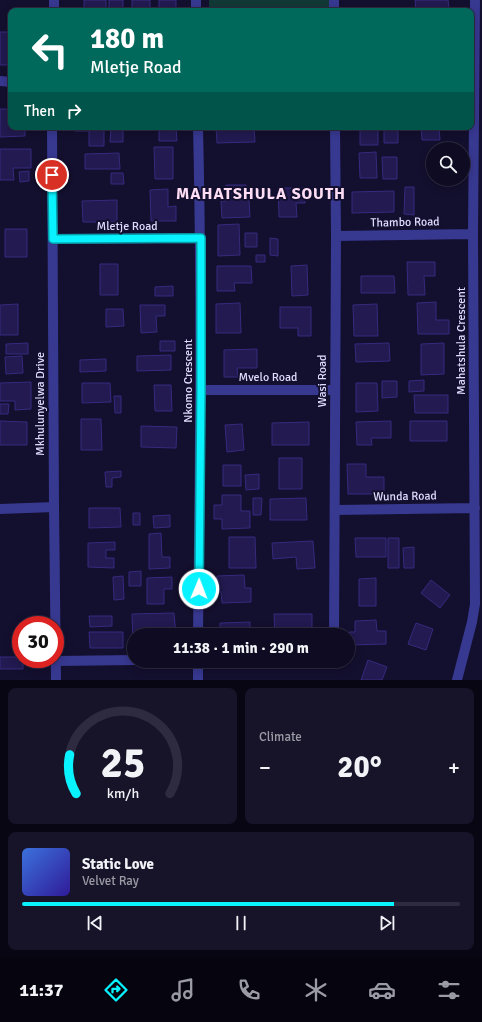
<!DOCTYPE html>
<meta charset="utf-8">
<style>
:root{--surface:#0e0b22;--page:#17142a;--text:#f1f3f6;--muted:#9b9ba5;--line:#2e2b40;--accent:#08f3ff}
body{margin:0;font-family:Signika,sans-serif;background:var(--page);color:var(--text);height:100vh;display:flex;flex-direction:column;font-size:15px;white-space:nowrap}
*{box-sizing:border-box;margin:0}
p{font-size:13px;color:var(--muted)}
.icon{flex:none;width:22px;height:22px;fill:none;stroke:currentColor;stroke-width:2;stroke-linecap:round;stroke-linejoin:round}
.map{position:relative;height:680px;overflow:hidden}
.panel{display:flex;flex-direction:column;gap:8px;padding:8px;background:#080613;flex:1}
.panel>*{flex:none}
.top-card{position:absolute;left:8px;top:8px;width:466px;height:122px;border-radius:8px;box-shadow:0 2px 10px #0003,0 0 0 1px var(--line);background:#00695c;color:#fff;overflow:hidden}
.fabs{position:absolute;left:426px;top:142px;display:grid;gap:8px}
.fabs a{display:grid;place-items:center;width:44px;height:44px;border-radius:50%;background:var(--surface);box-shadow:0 2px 10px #0003,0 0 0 1px var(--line);font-size:20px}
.speed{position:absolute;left:12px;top:616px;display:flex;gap:8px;font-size:20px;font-weight:700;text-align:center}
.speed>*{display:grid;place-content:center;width:52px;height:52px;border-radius:50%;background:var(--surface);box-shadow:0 2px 10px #0003,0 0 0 1px var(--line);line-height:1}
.speed .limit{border:6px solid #d22;background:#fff;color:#111}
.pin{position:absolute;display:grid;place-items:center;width:34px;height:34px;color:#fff;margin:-17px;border:2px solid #fff;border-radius:50%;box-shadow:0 1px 4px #0007}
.me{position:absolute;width:44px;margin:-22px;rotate:1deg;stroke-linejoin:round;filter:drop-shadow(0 0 3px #0008)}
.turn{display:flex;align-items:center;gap:14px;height:84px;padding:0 16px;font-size:18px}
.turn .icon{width:52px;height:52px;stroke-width:2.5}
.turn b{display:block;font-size:28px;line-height:34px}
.then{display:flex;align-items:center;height:38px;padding:0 16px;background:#0003;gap:8px;font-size:15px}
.big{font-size:30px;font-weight:800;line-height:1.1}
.panel .tile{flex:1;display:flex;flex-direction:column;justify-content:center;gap:6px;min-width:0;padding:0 14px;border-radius:8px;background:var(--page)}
.panel .dial{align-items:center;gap:0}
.dial svg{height:104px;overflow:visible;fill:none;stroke:var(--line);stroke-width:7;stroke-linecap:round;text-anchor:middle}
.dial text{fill:var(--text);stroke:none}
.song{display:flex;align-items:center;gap:12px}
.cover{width:48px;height:48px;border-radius:6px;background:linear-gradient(135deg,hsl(220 70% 55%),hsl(250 70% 35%))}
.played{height:4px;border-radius:2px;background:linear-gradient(90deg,var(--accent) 85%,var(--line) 85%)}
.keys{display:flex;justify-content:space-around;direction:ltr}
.heat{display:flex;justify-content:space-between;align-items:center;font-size:22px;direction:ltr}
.panel .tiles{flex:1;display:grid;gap:8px;grid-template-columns:1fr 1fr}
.tile:last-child{grid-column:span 2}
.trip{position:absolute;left:127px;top:628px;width:228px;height:40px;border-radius:20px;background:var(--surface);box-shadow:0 2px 10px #0003,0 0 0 1px var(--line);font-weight:800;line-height:40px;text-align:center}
.tab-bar{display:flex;height:64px;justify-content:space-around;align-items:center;background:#06040e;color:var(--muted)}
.tab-bar .icon{width:28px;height:28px}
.tab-bar .active{color:var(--accent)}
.tab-bar b{font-size:18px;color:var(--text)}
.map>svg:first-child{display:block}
</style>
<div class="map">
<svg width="482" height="680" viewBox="0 0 482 680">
<rect width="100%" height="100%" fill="#130f2e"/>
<path fill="#123835" d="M209,0h120v11h-120z"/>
<path fill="#221a50" stroke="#362a7e" d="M84,0h22v11h-22z
M109,0h14v11h-14z
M132,0h18v11h-18z
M159,0h17v11h-17z
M415,0h33l1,8h-15v3h-18z
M0,32h11v33h-11z
M0,109h11v18h14v9l-25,1z
M74,127h30v19h-15v-15h-15z
M111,127h12v15h-13z
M159,127h17l1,14h-18z
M216,127h38l1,15 -38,1z
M360,127h18v18h-18z
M384,127h14v16h-14z
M421,127h18l1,13h-18z
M154,147h19v32h-18z
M0,149h31v19h-18l1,12h-14z
M376,152l1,26h-17l-1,-25z
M119,153l1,16h-35v-15z
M382,157h15v22h-14z
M29,171v10l-9,1 -1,-10z
M111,173h12l1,11h-13z
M226,185h20v15h3l1,17 -28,1 -1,-17h5z
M405,187h9v28l-10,-1z
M278,188h27v15h-9l1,14h-18z
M168,189v18l8,-1v15h-25l-1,-31z
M394,191v21l-42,1v-21z
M117,200v22h-34l-1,-21z
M239,224l1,31 -22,1v-31z
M5,229h22v28h-22z
M245,233h12v14h-12z
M270,238l8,1v17l-8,-1z
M256,255h9v7h-9z
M407,262h28v14h-11l1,19h-17z
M100,264h18v31h-18z
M307,265l1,30 -16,1 -1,-30z
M217,266h34l1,17h-18l1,8h-18z
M361,276h33l1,17h-34z
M173,286v10h-18v-9z
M436,302v18h13v14h-31l-1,-31z
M240,303l1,30h-25v-29z
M18,304v31h-18v-30z
M377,304l1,32h-24l-1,-31z
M140,305h25v11h-9l1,16 -16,1z
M280,307h31v29h-13v-8h-18z
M106,309h17l1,17 -18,1z
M160,341h15v10h-15z
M28,343v11h-22v-10z
M389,343l1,18 -34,1 -1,-18z
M444,343v31l-23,1v-31z
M257,349v19h-20l1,9h-14v-27z
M171,355v15l-34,1v-15z
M22,356l1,17 -17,1 -1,-17z
M106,359v12l-26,1v-12z
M424,380v11l-15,1v-11z
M382,381h15v16l-15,1z
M31,382v27l-16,1v-9h-15v-18z
M82,383h28l1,19 -29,1z
M356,383h21l1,28 -22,1z
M154,385h17l1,26h-17z
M414,395h34v18h-33z
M114,396h7v17h-6z
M0,404h9l-1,10h-8z
M81,419h20l1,31h-21z
M0,421l27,1v23h-27z
M391,421v17h-20l1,7h-15l-1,-23z
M410,421h37v20h-37z
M309,422v23h-37v-22z
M242,424l2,26 -17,2 -2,-27z
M141,426l36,1 -1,21 -35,-1z
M279,458h23v31h-23z
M347,464h19v13h18v17h-36z
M223,465h18v21h-18z
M121,471v6l-9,1v9h-6l-1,-15z
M259,474v15l-13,1 -1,-15z
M222,495h19v16h9v17l-28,1v-10h-8v-14h8z
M253,498h9l-1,17h-8z
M306,498l1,22h-37v-21z
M89,508h31l1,19 -32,1z
M133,513h7v12h-7z
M170,515v12l-16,1 -1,-12z
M161,533l1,24h8v11l-21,1v-35z
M229,537h26l1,31h-27z
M355,538h31v19h-30z
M388,538h11v30h-11z
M313,541l2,27 -18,1 -1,-12 -23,2 -1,-16z
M115,542v8h-9v8h8v10l-26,-1v-24z
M414,547v21h-10l-1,-20z
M141,571v15h-12v-14z
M244,575l1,13h6v14l-29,1 -1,-11h-3l-1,-16z
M123,576l1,23 -10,1 -1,-23z
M172,577v12h-8v15h-17v-26z
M376,578v28h-17v-27z
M431,580l19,15 -10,13 -19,-15z
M174,613l2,22h-42v11h-1l-1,-32z
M274,614h38v17l-21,1v3h-16z
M89,616h23v10l-22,1z
M376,620l1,11h9v13l-37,1v-13h6v-11z
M250,622v13h-30v-12z
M416,623l17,6 -7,21 -18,-6z
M89,632h34v16h-33z
M0,657h21v2h2v10h-23z
M368,660l19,7 -5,13h-21z"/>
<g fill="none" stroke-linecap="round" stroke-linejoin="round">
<path stroke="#373890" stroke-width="10" d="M196,0v11
M334,0v11
M54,11v-11
M0,81l11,1
M52,127l2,380 2,173
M198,127c4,169 2,339 0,508
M336,236l137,-2
M53,239l148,-1
M201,390h134
M0,509l54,-2
M335,510l140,-2
M334,635l2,-399 -1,-109
M57,661l77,-1
M198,680v-19
M457,680l15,-58 3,-18 -2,-370 2,-234"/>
</g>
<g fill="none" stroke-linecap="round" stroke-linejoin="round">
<defs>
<path id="route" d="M52,175l1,64 148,-1v152l-2,199"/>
</defs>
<use href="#route" stroke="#059ea6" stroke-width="10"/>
<use href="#route" stroke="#08f3ff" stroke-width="7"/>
</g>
<g text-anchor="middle" stroke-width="4" stroke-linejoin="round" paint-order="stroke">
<g font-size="12" fill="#dedcff" stroke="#130f2e">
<text transform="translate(405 222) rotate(-1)" y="4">Thambo Road</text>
<text x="127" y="230">Mletje Road</text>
<text transform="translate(461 341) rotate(-90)" y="4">Mahatshula Crescent</text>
<text x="268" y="381">Mvelo Road</text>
<text transform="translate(188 381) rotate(-90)" y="4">Nkomo Crescent</text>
<text transform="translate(322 381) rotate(-90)" y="4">Wasi Road</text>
<text transform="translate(40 404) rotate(-90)" y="4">Mkhulunyelwa Drive</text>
<text transform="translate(405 496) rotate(-1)" y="4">Wunda Road</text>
</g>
<g font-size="16" font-weight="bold" letter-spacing="1" fill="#ffdef5" stroke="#130f2e">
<text x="261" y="199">MAHATSHULA SOUTH</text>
</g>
</g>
</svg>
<div class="fabs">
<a><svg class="icon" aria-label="search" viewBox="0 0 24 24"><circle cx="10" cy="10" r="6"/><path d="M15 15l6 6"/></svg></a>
</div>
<div class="speed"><div class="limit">30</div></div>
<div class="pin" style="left:52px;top:175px;background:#d93025"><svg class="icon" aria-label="arrive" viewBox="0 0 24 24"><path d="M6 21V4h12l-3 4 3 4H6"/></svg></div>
<svg class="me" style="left:199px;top:589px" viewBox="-20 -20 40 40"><circle r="17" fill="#08f3ff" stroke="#fff" stroke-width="3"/><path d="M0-11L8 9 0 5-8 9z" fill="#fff"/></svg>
<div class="trip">11:38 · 1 min · 290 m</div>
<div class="top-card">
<div class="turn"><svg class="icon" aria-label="left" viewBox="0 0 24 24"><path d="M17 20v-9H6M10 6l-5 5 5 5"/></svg><div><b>180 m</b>Mletje Road</div></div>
<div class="then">Then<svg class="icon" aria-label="right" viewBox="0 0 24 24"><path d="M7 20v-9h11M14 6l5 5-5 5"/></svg></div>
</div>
</div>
<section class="panel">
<div class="tiles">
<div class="tile dial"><svg viewBox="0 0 100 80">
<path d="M14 69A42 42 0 1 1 86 69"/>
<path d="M14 69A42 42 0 0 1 9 39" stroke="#08f3ff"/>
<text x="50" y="56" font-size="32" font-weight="700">25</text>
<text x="50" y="72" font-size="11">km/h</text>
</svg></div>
<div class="tile"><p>Climate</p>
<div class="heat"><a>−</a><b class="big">20°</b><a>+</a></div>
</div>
<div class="tile">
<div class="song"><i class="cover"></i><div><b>Static Love</b><p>Velvet Ray</p></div></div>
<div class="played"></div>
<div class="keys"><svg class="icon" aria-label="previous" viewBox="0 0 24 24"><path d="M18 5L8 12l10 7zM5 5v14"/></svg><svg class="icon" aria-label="pause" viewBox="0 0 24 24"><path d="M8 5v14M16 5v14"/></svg><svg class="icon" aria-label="next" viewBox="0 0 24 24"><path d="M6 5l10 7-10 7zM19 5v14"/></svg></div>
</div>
</div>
</section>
<nav class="tab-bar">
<b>11:37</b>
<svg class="icon active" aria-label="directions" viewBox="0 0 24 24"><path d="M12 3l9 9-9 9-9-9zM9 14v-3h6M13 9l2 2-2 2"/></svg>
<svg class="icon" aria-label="music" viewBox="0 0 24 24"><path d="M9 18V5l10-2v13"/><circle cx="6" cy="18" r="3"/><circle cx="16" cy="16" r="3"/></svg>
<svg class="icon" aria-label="phone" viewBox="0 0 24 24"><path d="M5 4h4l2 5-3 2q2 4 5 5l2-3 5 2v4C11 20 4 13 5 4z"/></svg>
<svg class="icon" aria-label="climate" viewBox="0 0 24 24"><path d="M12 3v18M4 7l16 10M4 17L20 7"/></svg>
<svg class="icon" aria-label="car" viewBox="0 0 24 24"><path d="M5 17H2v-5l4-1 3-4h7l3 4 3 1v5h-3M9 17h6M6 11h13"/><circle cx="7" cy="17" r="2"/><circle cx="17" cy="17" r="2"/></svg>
<svg class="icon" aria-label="filters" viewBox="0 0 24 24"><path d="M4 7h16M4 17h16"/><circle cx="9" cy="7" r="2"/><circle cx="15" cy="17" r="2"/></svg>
</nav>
